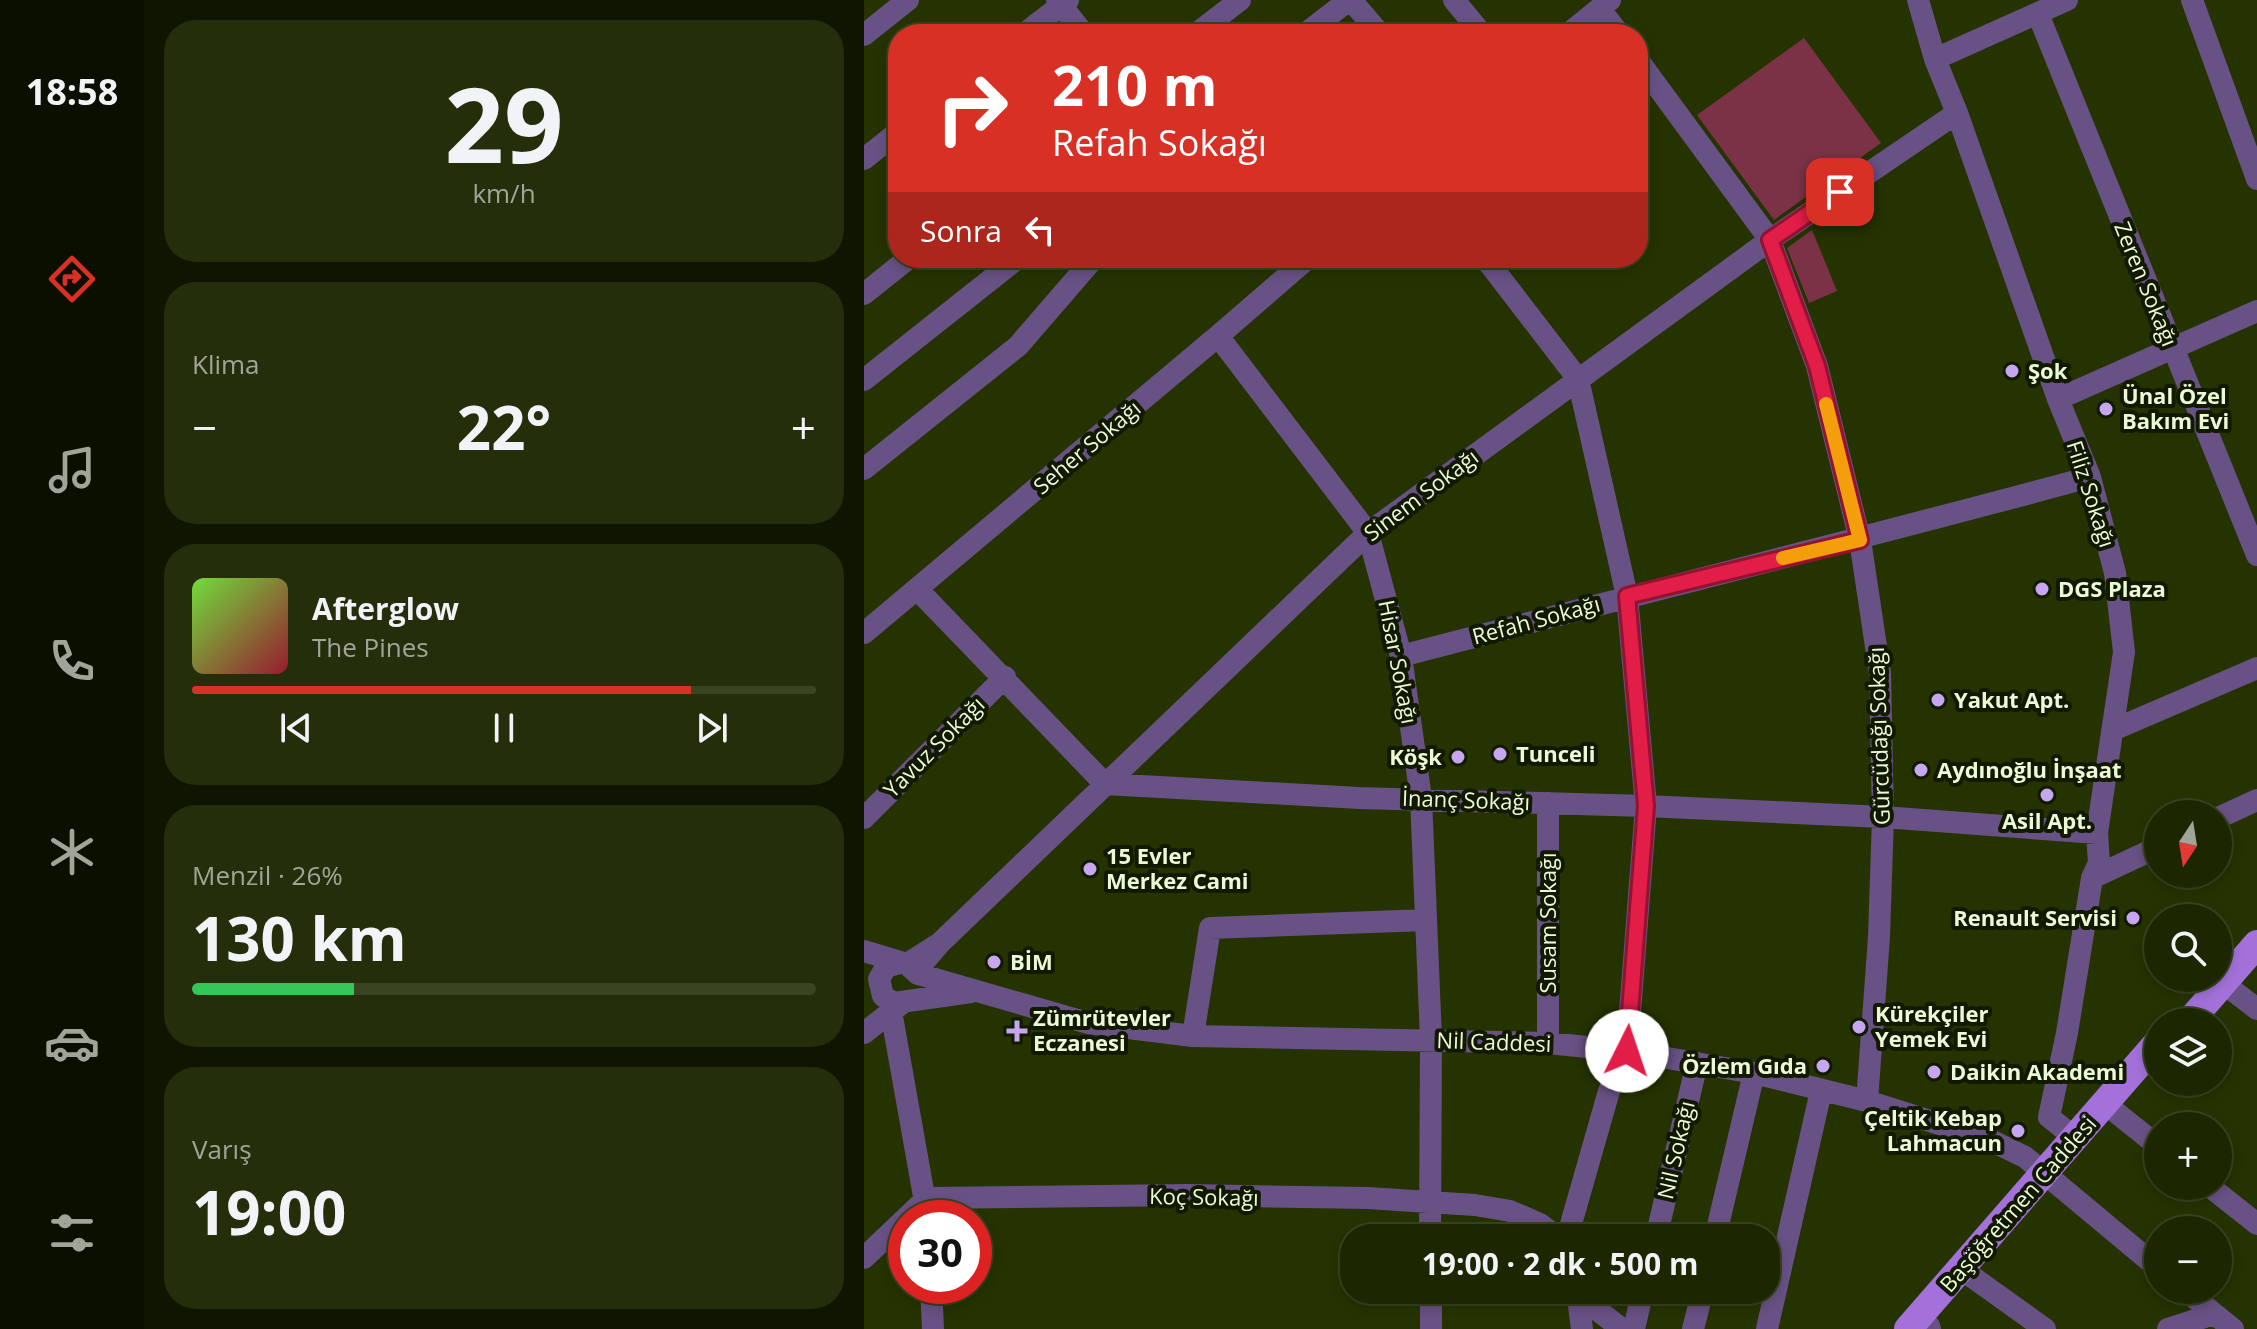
<!DOCTYPE html>
<html lang="tr">
<meta charset="utf-8">
<style>
:root{--surface:#1c2600;--page:#252e0a;--text:#f1f3f6;--muted:#a0a599;--line:#3a4322;--accent:#d93025}
body{margin:0;font-family:"Open Sans",sans-serif;background:var(--page);color:var(--text);height:100vh;display:flex;flex-direction:column;font-size:30px;white-space:nowrap}
*{box-sizing:border-box;margin:0}
p{font-size:26px;color:var(--muted)}
.icon{flex:none;width:44px;height:44px;fill:none;stroke:currentColor;stroke-width:2;stroke-linecap:round;stroke-linejoin:round}
.map{position:relative;flex:1;overflow:hidden}
.drawer{display:flex;flex-direction:column;gap:20px;padding:20px;background:#0f1500;width:720px}
.drawer>*{flex:none}
.hud{position:absolute;left:24px;top:24px;width:760px;height:244px;border-radius:32px;box-shadow:0 4px 12px #0003,0 0 0 2px var(--line);background:#d93025;color:#fff;overflow:hidden}
.needle{width:52px;rotate:192deg}
.controls{position:absolute;left:1280px;top:800px;display:grid;gap:16px}
.controls a{display:grid;place-items:center;width:88px;height:88px;border-radius:50%;background:var(--surface);box-shadow:0 4px 12px #0003,0 0 0 2px var(--line);font-size:40px}
.speed{position:absolute;left:24px;top:1200px;display:flex;gap:16px;font-size:40px;font-weight:700;text-align:center}
.speed>*{display:grid;place-content:center;width:104px;height:104px;border-radius:50%;background:var(--surface);box-shadow:0 4px 12px #0003,0 0 0 2px var(--line);line-height:1}
.speed .limit{border:12px solid #d22;background:#fff;color:#111}
.pin{position:absolute;display:grid;place-items:center;width:68px;height:68px;color:#fff;margin:-34px;border-radius:16px;box-shadow:0 4px 12px #0006}
.me{position:absolute;width:88px;margin:-44px;rotate:4deg;stroke-linejoin:round;filter:drop-shadow(0 0 6px #0008)}
.turn{display:flex;align-items:center;gap:28px;height:168px;padding:0 32px;font-size:36px}
.turn .icon{width:104px;height:104px;stroke-width:2.5}
.turn b{display:block;font-size:56px;line-height:68px}
.then{display:flex;align-items:center;height:76px;padding:0 32px;background:#0003;gap:16px;font-size:30px}
.big{font-size:60px;font-weight:700;line-height:1.1}
.drawer .tile{flex:1;display:flex;flex-direction:column;justify-content:center;gap:12px;min-width:0;padding:0 28px;border-radius:32px;background:var(--page)}
.drawer .dial{align-items:center;gap:0}
.dial b{font-size:104px;line-height:1}
.song{display:flex;align-items:center;gap:24px}
.cover{width:96px;height:96px;border-radius:12px;background:linear-gradient(135deg,hsl(100 70% 55%),hsl(350 70% 35%))}
.played{height:8px;border-radius:4px;background:linear-gradient(90deg,var(--accent) 80%,var(--line) 80%)}
.keys{display:flex;justify-content:space-around;direction:ltr}
.heat{display:flex;justify-content:space-between;align-items:center;font-size:44px;direction:ltr}
.charge{height:12px;border-radius:6px;background:linear-gradient(90deg,#34c759 26%,var(--line) 0)}
.trip{position:absolute;left:476px;top:1224px;width:440px;height:80px;border-radius:32px;background:var(--surface);box-shadow:0 4px 12px #0003,0 0 0 2px var(--line);font-weight:700;line-height:80px;text-align:center}
main{display:flex;flex:1;min-height:0}
.tabs{display:flex;flex-direction:column;width:144px;justify-content:space-around;align-items:center;background:#0b0f00;color:var(--muted)}
.tabs .icon{width:56px;height:56px}
.tabs .active{color:var(--accent)}
.tabs b{font-size:36px;color:var(--text)}
.map>svg:first-child{display:block}
</style>
<main>
<nav class="tabs">
<b>18:58</b>
<svg class="icon active" aria-label="directions" viewBox="0 0 24 24"><path d="M12 3l9 9-9 9-9-9zM9 14v-3h6M13 9l2 2-2 2"/></svg>
<svg class="icon" aria-label="music" viewBox="0 0 24 24"><path d="M9 18V5l10-2v13"/><circle cx="6" cy="18" r="3"/><circle cx="16" cy="16" r="3"/></svg>
<svg class="icon" aria-label="phone" viewBox="0 0 24 24"><path d="M5 4h4l2 5-3 2q2 4 5 5l2-3 5 2v4C11 20 4 13 5 4z"/></svg>
<svg class="icon" aria-label="climate" viewBox="0 0 24 24"><path d="M12 3v18M4 7l16 10M4 17L20 7"/></svg>
<svg class="icon" aria-label="car" viewBox="0 0 24 24"><path d="M5 17H2v-5l4-1 3-4h7l3 4 3 1v5h-3M9 17h6M6 11h13"/><circle cx="7" cy="17" r="2"/><circle cx="17" cy="17" r="2"/></svg>
<svg class="icon" aria-label="filters" viewBox="0 0 24 24"><path d="M4 7h16M4 17h16"/><circle cx="9" cy="7" r="2"/><circle cx="15" cy="17" r="2"/></svg>
</nav>
<section class="drawer">
<div class="tile dial"><b>29</b><p>km/h</p></div>
<div class="tile"><p>Klima</p>
<div class="heat"><a>−</a><b class="big">22°</b><a>+</a></div>
</div>
<div class="tile">
<div class="song"><i class="cover"></i><div><b>Afterglow</b><p>The Pines</p></div></div>
<div class="played"></div>
<div class="keys"><svg class="icon" aria-label="previous" viewBox="0 0 24 24"><path d="M18 5L8 12l10 7zM5 5v14"/></svg><svg class="icon" aria-label="pause" viewBox="0 0 24 24"><path d="M8 5v14M16 5v14"/></svg><svg class="icon" aria-label="next" viewBox="0 0 24 24"><path d="M6 5l10 7-10 7zM19 5v14"/></svg></div>
</div>
<div class="tile"><p>Menzil · 26%</p><b class="big">130 km</b><div class="charge"></div></div>
<div class="tile"><p>Varış</p><b class="big">19:00</b></div>
</section>
<div class="map">
<svg width="1393" height="1329" viewBox="0 0 1393 1329">
<rect width="100%" height="100%" fill="#253300"/>
<path fill="#7b3247" d="M940,38l77,105 -107,77 -77,-105z
M948,230l25,61 -28,12 -22,-55z"/>
<g fill="none" stroke-linecap="round" stroke-linejoin="round">
<path stroke="#685184" stroke-width="22" d="M193,0l27,34
M487,0l29,34
M590,0l28,34
M1054,0l17,59 22,54 101,286 32,78 25,96 9,79 -27,181 2,30 -7,15 -25,155 -18,84 26,21
M1328,0l65,179
M736,9l19,25
M1174,14l219,541
M160,34l44,-34
M332,34l44,-34
M441,34l44,-34
M704,34l42,-34
M0,35l44,-35
M1071,59l132,-59
M774,60l132,180 47,126 43,174 20,133 3,144 -4,120 -12,164
M0,159l34,-27
M621,258l93,121 49,217 19,210 -19,245 -18,40 -42,147
M0,294l45,-36
M354,336l150,197 33,123 20,142 10,241 -1,199
M0,380l154,-122
M1194,399l199,-88
M0,469l154,-123 76,-88
M53,589l188,195 254,14 287,8 237,11 214,16
M0,633l354,-297 90,-78
M537,656c229,-60 460,-117 689,-179
M1249,730l144,-62
M0,818l141,-141
M1354,818l39,-18
M1228,878l66,-31
M76,943l428,-410 402,-293 187,-127
M0,951l43,13 11,10 170,49 105,13 355,7 79,8 127,22 113,28 123,39 35,17 133,111
M36,963l-14,4 -7,12 4,17 11,7 77,-11
M43,964l33,-21 -24,28
M1359,983l34,26
M27,1011l36,202
M0,1033l37,-29
M329,1036l17,-108 216,-8
M684,1043v-240
M1249,1110l45,36
M1345,1186l48,38
M792,1238l41,-175
M851,1238l39,-165
M0,1258l63,-60 259,-3 182,3 107,7 35,6 30,13 19,14
M1107,1276l74,53
M67,1286l2,43
M567,1290v39
M713,1290l5,39
M1321,1290l48,39
M715,1296l43,33
M1065,1326l1,3
M770,1329l9,-39
M829,1329l10,-39
M903,1329l54,-238
M1304,1329l46,-15"/>
<path stroke="#a371d9" stroke-width="28" d="M1325,1022l68,-78
M1044,1329l250,-287"/>
</g>
<g fill="none" stroke-linecap="round" stroke-linejoin="round">
<defs>
<path id="route" d="M763,1051l19,-245 -19,-210 233,-56 -43,-174 -47,-126 70,-48"/>
</defs>
<use href="#route" stroke="#92132f" stroke-width="20"/>
<use href="#route" stroke="#e11d48" stroke-width="14"/>
<path stroke="#f59e0b" stroke-width="14" d="M919,558l77,-18 -34,-136"/>
</g>
<g fill="#c7a6f0" stroke="#111901" stroke-width="3">
<circle cx="1148" cy="371" r="8"/>
<circle cx="1242" cy="409" r="8"/>
<circle cx="1178" cy="589" r="8"/>
<circle cx="1074" cy="700" r="8"/>
<circle cx="636" cy="754" r="8"/>
<circle cx="594" cy="757" r="8"/>
<circle cx="1057" cy="770" r="8"/>
<circle cx="1183" cy="795" r="8"/>
<circle cx="226" cy="869" r="8"/>
<circle cx="1269" cy="918" r="8"/>
<circle cx="130" cy="962" r="8"/>
<circle cx="995" cy="1027" r="8"/>
<path d="M149 1019h8v8h8v8h-8v8h-8v-8h-8v-8h8z"/>
<circle cx="959" cy="1066" r="8"/>
<circle cx="1070" cy="1072" r="8"/>
<circle cx="1154" cy="1131" r="8"/>
</g>
<g text-anchor="middle" stroke-width="8" stroke-linejoin="round" paint-order="stroke">
<g font-size="22" fill="#ecf9d7" stroke="#111901">
<text transform="translate(1282 284) rotate(68)" y="8">Zeren Sokağı</text>
<text transform="translate(223 447) rotate(-40)" y="8">Seher Sokağı</text>
<text transform="translate(1227 494) rotate(72)" y="8">Filiz Sokağı</text>
<text transform="translate(557 495) rotate(-37)" y="8">Sinem Sokağı</text>
<text transform="translate(672 620) rotate(-15)" y="8">Refah Sokağı</text>
<text transform="translate(534 662) rotate(79)" y="8">Hisar Sokağı</text>
<text transform="translate(1015 736) rotate(-92)" y="8">Gürcüdağı Sokağı</text>
<text transform="translate(70 747) rotate(-45)" y="8">Yavuz Sokağı</text>
<text transform="translate(602 800) rotate(2)" y="8">İnanç Sokağı</text>
<text transform="translate(684 923) rotate(-90)" y="8">Susam Sokağı</text>
<text transform="translate(630 1042) rotate(2)" y="8">Nil Caddesi</text>
<text transform="translate(812 1150) rotate(-77)" y="8">Nil Sokağı</text>
<text transform="translate(340 1197) rotate(1)" y="8">Koç Sokağı</text>
<text transform="translate(1154 1204) rotate(-49)" y="8">Başöğretmen Caddesi</text>
</g>
<g font-size="22" font-weight="bold" fill="#ecf9d7" stroke="#111901" text-anchor="start">
<text x="1164" y="379">Şok</text>
<text x="1258" y="404">Ünal Özel<tspan x="1258" dy="25">Bakım Evi</tspan></text>
<text x="1194" y="597">DGS Plaza</text>
<text x="1090" y="708">Yakut Apt.</text>
<text x="652" y="762">Tunceli</text>
<text x="578" y="765" text-anchor="end">Köşk</text>
<text x="1073" y="778">Aydınoğlu İnşaat</text>
<text x="1183" y="829" text-anchor="middle">Asil Apt.</text>
<text x="242" y="864">15 Evler<tspan x="242" dy="25">Merkez Cami</tspan></text>
<text x="1253" y="926" text-anchor="end">Renault Servisi</text>
<text x="146" y="970">BİM</text>
<text x="1011" y="1022">Kürekçiler<tspan x="1011" dy="25">Yemek Evi</tspan></text>
<text x="169" y="1026">Zümrütevler<tspan x="169" dy="25">Eczanesi</tspan></text>
<text x="943" y="1074" text-anchor="end">Özlem Gıda</text>
<text x="1086" y="1080">Daikin Akademi</text>
<text x="1138" y="1126" text-anchor="end">Çeltik Kebap<tspan x="1138" dy="25">Lahmacun</tspan></text>
</g>
</g>
</svg>
<div class="controls">
<a><svg class="needle" viewBox="-14 -14 28 28"><path d="M0-13l5 13h-10z" fill="#e53935"/><path d="M0 13l5-13h-10z" fill="#a0a599"/></svg></a>
<a><svg class="icon" aria-label="search" viewBox="0 0 24 24"><circle cx="10" cy="10" r="6"/><path d="M15 15l6 6"/></svg></a>
<a><svg class="icon" aria-label="layers" viewBox="0 0 24 24"><path d="M12 4l9 5-9 5-9-5zM3 14l9 5 9-5"/></svg></a>
<a>+</a>
<a>−</a>
</div>
<div class="speed"><div class="limit">30</div></div>
<div class="pin" style="left:976px;top:192px;background:#d93025"><svg class="icon" aria-label="arrive" viewBox="0 0 24 24"><path d="M6 21V4h12l-3 4 3 4H6"/></svg></div>
<svg class="me" style="left:763px;top:1051px" viewBox="-20 -20 40 40"><circle r="19" fill="#fff"/><path d="M0-13L10 11 0 6-10 11z" fill="#e11d48"/></svg>
<div class="trip">19:00 · 2 dk · 500 m</div>
<div class="hud">
<div class="turn"><svg class="icon" aria-label="right" viewBox="0 0 24 24"><path d="M7 20v-9h11M14 6l5 5-5 5"/></svg><div><b>210 m</b>Refah Sokağı</div></div>
<div class="then">Sonra<svg class="icon" aria-label="left" viewBox="0 0 24 24"><path d="M17 20v-9H6M10 6l-5 5 5 5"/></svg></div>
</div>
</div>
</main>
